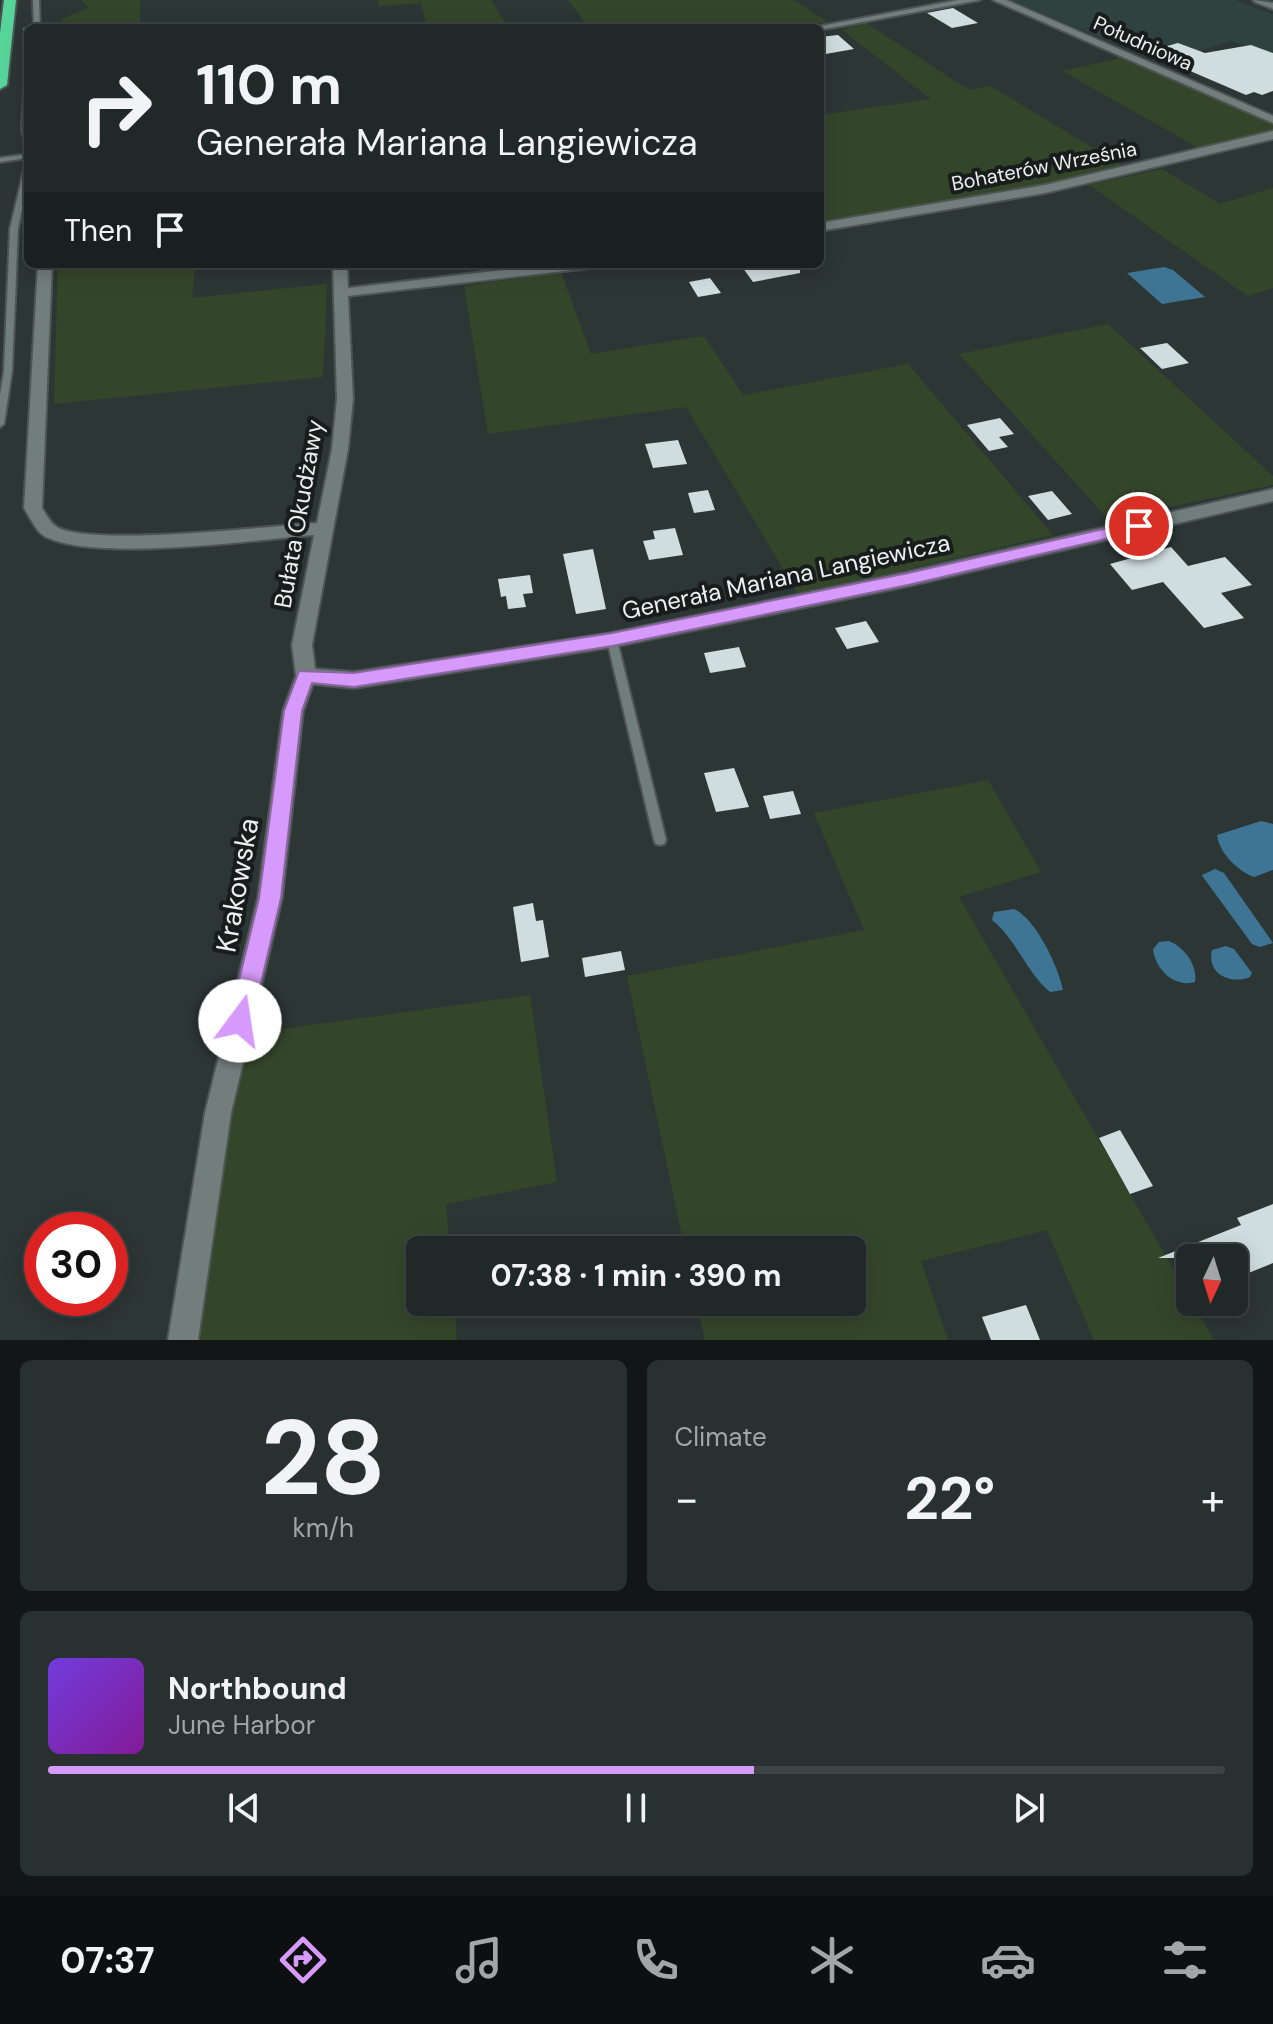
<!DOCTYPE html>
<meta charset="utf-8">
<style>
:root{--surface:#212828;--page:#293030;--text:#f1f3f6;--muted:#a2a6a8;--line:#3e4445;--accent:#d69bfa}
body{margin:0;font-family:"DM Sans",sans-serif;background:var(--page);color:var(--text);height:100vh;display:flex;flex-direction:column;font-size:30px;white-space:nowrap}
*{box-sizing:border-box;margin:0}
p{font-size:26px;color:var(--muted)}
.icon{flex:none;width:44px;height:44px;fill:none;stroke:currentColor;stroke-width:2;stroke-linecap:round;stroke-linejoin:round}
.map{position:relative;height:1340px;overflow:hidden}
.drawer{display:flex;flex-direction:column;gap:20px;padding:20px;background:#121616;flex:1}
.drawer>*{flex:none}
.hud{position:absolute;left:24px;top:24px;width:800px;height:244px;border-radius:12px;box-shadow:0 4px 20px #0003,0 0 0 2px var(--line);background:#212828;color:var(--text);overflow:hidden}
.needle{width:52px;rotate:184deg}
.fabs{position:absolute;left:1176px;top:1244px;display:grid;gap:16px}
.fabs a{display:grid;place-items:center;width:72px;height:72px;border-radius:12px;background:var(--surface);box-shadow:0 4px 20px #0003,0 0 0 2px var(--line);font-size:40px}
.speed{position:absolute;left:24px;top:1212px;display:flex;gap:16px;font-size:40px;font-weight:700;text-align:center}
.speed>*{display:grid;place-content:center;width:104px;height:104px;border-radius:50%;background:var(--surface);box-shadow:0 4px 20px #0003,0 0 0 2px var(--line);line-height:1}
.speed .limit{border:12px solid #d22;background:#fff;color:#111}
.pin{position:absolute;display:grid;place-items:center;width:68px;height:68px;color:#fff;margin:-34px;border:4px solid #fff;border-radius:50%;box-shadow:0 2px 8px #0007}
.me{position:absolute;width:88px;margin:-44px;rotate:14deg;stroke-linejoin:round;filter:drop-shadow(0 0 6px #0008)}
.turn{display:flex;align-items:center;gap:28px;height:168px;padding:0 40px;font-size:36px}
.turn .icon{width:104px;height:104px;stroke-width:2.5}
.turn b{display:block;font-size:56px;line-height:68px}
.then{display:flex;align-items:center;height:76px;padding:0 40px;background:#0003;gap:16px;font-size:30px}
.big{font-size:60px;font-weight:700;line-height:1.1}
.drawer .card{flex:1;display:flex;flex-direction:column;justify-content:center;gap:12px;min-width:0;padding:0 28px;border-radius:12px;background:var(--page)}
.drawer .dial{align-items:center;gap:0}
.dial b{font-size:104px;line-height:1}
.song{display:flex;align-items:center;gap:24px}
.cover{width:96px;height:96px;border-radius:12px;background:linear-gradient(135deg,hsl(260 70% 55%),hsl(290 70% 35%))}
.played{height:8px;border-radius:4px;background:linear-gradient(90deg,var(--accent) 60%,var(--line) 60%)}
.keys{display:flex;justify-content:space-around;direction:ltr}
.heat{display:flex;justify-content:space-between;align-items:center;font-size:44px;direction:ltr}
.drawer .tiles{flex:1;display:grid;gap:20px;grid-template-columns:1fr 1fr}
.card:last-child{grid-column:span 2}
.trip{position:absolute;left:406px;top:1236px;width:460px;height:80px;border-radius:12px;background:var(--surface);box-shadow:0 4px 20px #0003,0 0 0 2px var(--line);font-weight:700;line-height:80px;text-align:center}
.tab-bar{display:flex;height:128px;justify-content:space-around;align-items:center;background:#0d1010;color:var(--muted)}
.tab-bar .icon{width:56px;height:56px}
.tab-bar .active{color:var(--accent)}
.tab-bar b{font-size:36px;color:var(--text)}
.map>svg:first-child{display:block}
</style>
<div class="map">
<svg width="1273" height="1340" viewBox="0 0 1273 1340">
<rect width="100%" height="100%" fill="#2c3635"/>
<path fill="#2f423f" d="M1012,0h223l38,14v43l-41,-16 -72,22z"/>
<path fill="#34462a" d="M81,0h59v23l-72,5 -7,-9 28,-11z
M377,0h114l18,28h-82l-6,-25 -42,3z
M568,0h226l34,22 -45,6h-194z
M866,23l103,67 22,-4 133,81 -85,19 -219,35v-106l111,-16 -89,-69z
M1121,58l152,64v9l-74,17 -137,-77z
M1162,169l58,35 53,-16v100l-25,8 -159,-111z
M58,264h137l-3,34 135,-14 -4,93 -269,27z
M561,272l30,82 113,-18 39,59 165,-31 145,171 -254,60 -113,-188 -198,27 -24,-148z
M1108,324l165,152v9l-164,35 -150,-166z
M988,780l53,92 -82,25 255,443h-120l-47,-110 -126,31 27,79h-243l-9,-38h156v-52h-167l-58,-274 237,-46 -50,-117z
M530,995l27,187 -111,22 4,46h-30v52h34l3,38h-262l8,-84 42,-222z"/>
<path fill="#3e7594" d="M1164,267l9,3 32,27 -43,7 -35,-31z
M1261,821l12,3v46l-19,7c-16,-6 -35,-24 -37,-42z
M1215,869l9,4 49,70 -13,4 -8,-3 -49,-67 -1,-2z
M1014,909c22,10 44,57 49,81l-13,2c-24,-20 -33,-52 -58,-72l2,-8z
M1169,941c15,6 29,24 26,41 -21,6 -40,-13 -42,-33l6,-7z
M1226,946l8,3 18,24 -2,4c-19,8 -44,-3 -38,-27z"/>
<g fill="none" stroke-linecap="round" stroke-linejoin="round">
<path stroke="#3e7594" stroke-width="3" d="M44,27l19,1
M24,29l4,-1"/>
</g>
<path fill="#d0dddf" d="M953,8l25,15 -26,5 -25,-15z
M838,35l16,14 -34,6v-18z
M1178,43l27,10 46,-8 22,8v38l-11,4 -8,-3 -8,3 -100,-43z
M740,264h60v9l-47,9z
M710,278l11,15 -23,4 -9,-15z
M1167,343l22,20 -27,6 -22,-21z
M1000,418l14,16 -15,3 9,10 -19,4 -22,-26z
M678,440l9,24 -34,4 -8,-24z
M708,490l7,20 -21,3 -6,-20z
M1052,491l20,23 -24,6 -20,-24z
M675,528l8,27 -34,5 -6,-19 12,-2 -2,-8z
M1171,547l17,19 37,-9 27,28 -31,8 23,25 -40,10 -41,-46 -31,8 -22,-26z
M593,549l13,60 -30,5 -13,-60z
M530,575l3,18 -10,1 3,13 -18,2 -2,-13 -5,1 -3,-18z
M866,621l13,21 -32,7 -12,-21z
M739,647l7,20 -36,6 -6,-20z
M734,768l15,39 -33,5 -12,-39z
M793,791l8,23 -31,5 -7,-23z
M533,903l3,18 7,-1 6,37 -28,5 -8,-55z
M621,951l4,19 -40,7 -3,-19z
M1120,1130l33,56 -23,8 -31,-56z
M1273,1204v59l-39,16v-21h-76l83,-33 -4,-7z
M1026,1305l14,35h-49l-9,-23z"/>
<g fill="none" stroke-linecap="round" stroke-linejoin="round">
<defs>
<path id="service" d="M33,0h6l1,28h-6z
M28,66v79l-3,-2 -3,-13 3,-62z
M28,154v4l-28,4v-4z
M28,163v18l-10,48 -6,142 -8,53 -4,3v-32l4,-24 6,-142 15,-64z
M612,636l5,4 49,200 -2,4 -4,1 -4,-1 -2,-4 -47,-200z"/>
<path id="minor" d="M958,0h22l-160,30 -10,-2z
M993,0h13l267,116v7z
M1273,131v8l-228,54 -225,38v-8l225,-38z
M38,264h14l-10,244c4,6 8,15 15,19 34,20 213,-1 260,-4l15,-74 5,-50 -4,-135h14l1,24 206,-24h43l-7,4 -242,28 5,103 -5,50 -36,196 3,24 39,3 258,-39 296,-61 365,-83v12l-365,85 -296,61 -258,41 -41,-4 -10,27 -21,187 -51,215 -33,227h-30l37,-227 53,-215 25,-187 13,-35 -4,-31 22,-110c-61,5 -216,27 -268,2 -10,-5 -16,-20 -22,-29z"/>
<path id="tertiary" d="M1253,0l20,3v6l-18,-7z"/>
<path id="motorway" d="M4,0h12l-9,85 -7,4v-56z"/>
</defs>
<use href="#service" stroke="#4c5553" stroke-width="4"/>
<use href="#minor" stroke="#4c5553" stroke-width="4"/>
<use href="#tertiary" stroke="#4c5553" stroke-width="4"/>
<use href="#motorway" stroke="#4c5553" stroke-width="4"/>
<use href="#service" fill="#727e7c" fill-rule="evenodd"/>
<use href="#minor" fill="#727e7c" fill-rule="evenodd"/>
<use href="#tertiary" fill="#727e7c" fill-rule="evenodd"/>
<use href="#motorway" fill="#56d499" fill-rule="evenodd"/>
</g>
<path fill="#d69bfa" stroke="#8b65a2" stroke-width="2" d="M1139,521l5,1v8l-236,55 -296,61 -258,41 -42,-4 -10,28 -21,187 -29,123 -3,8 -9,3 -8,-3 -3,-8 30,-123 25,-187 15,-40 55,2 258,-40 296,-60z"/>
<g text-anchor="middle" stroke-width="8" stroke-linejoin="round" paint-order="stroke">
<g font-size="20" fill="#ebf1f0" stroke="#181d1c">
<text transform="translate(1143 43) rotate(24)" y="7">Południowa</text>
<text transform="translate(1044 166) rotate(-11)" y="7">Bohaterów Września</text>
</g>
<g font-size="24" fill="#ebf1f0" stroke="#181d1c">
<text transform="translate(299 514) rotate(-80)" y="8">Bułata Okudżawy</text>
<text transform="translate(786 577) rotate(-12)" y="8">Generała Mariana Langiewicza</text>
</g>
<g font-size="28" fill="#ebf1f0" stroke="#181d1c">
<text transform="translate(237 885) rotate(-80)" y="10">Krakowska</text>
</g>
</g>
</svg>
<div class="fabs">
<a><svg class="needle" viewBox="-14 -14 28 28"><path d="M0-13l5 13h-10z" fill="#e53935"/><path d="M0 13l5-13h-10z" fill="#a2a6a8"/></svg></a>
</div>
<div class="speed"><div class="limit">30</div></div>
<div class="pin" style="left:1139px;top:526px;background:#d93025"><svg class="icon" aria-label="arrive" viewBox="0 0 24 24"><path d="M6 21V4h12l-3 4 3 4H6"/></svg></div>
<svg class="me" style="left:240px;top:1021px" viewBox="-20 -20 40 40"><circle r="19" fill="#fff"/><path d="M0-13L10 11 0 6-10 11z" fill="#d69bfa"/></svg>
<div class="trip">07:38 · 1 min · 390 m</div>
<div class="hud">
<div class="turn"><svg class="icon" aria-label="right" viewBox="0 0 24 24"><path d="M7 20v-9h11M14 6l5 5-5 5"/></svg><div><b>110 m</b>Generała Mariana Langiewicza</div></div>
<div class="then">Then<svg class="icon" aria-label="arrive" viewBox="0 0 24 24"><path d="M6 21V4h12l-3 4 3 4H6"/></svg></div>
</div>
</div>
<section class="drawer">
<div class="tiles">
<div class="card dial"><b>28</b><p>km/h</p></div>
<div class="card"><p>Climate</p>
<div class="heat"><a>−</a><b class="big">22°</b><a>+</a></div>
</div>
<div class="card">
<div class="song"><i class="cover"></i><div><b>Northbound</b><p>June Harbor</p></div></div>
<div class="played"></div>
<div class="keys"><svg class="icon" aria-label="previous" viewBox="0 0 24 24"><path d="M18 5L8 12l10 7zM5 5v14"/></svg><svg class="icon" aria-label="pause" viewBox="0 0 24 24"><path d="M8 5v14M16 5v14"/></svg><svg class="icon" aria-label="next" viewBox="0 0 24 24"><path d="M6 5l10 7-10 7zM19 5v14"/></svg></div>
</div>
</div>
</section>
<nav class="tab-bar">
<b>07:37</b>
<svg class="icon active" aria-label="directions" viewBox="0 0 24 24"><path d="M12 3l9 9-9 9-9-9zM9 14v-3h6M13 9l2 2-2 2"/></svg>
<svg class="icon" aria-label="music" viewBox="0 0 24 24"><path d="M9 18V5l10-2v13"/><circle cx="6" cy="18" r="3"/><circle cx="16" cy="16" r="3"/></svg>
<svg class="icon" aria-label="phone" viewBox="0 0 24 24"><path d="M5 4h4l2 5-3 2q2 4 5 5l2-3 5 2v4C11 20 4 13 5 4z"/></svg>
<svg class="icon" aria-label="climate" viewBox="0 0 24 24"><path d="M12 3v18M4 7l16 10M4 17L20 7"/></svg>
<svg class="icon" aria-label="car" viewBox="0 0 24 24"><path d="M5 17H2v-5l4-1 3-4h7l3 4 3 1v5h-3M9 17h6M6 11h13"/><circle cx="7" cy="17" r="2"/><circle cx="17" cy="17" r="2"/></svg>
<svg class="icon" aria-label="filters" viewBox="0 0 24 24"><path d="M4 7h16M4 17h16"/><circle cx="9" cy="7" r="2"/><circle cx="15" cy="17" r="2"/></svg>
</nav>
